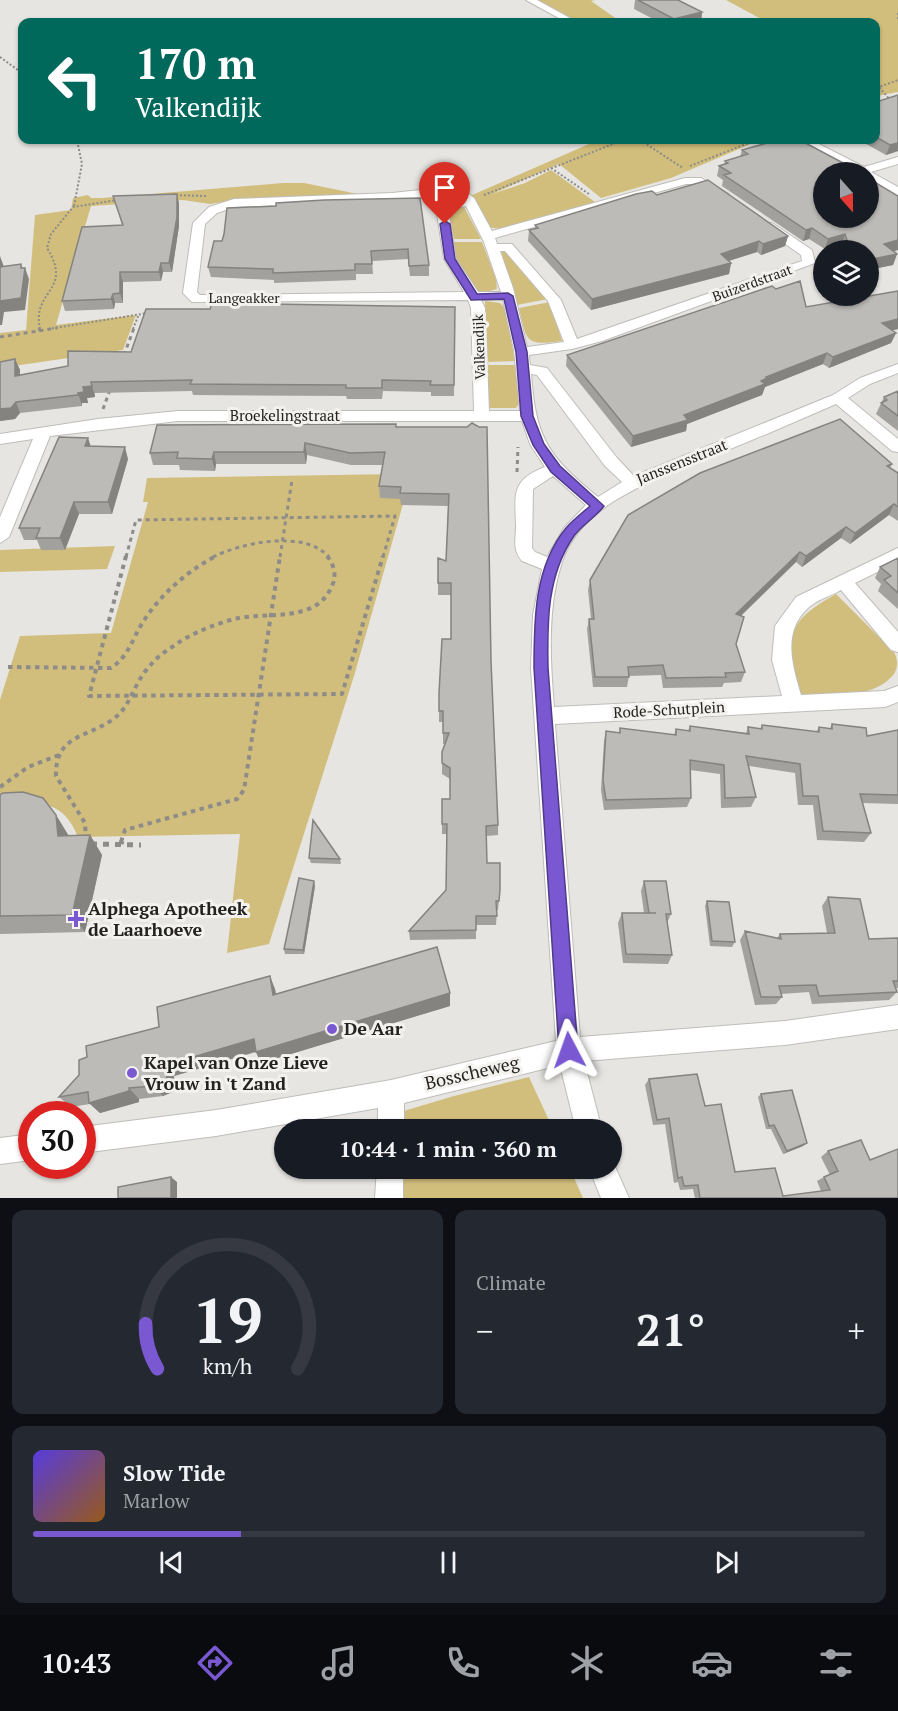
<!DOCTYPE html>
<meta charset="utf-8">
<style>
:root{--surface:#171b24;--page:#242831;--text:#f1f3f6;--muted:#9ea1a6;--line:#363941;--accent:#7958d2}
body{margin:0;font-family:"PT Serif",serif;background:var(--page);color:var(--text);height:100vh;display:flex;flex-direction:column;font-size:22px;white-space:nowrap}
*{box-sizing:border-box;margin:0}
p{font-size:20px;color:var(--muted)}
.icon{flex:none;width:33px;height:33px;fill:none;stroke:currentColor;stroke-width:2;stroke-linecap:round;stroke-linejoin:round}
.map{position:relative;height:1198px;overflow:hidden}
.details{display:flex;flex-direction:column;gap:12px;padding:12px;background:#0d0f14;flex:1}
.details>*{flex:none}
.top-card{position:absolute;left:18px;top:18px;width:862px;height:126px;border-radius:12px;box-shadow:0 2px 4px #0004;background:#00695c;color:#fff;overflow:hidden}
.needle{width:39px;rotate:159deg}
.fabs{position:absolute;left:813px;top:162px;display:grid;gap:12px}
.fabs a{display:grid;place-items:center;width:66px;height:66px;border-radius:50%;background:var(--surface);box-shadow:0 2px 4px #0004;font-size:30px}
.speed{position:absolute;left:18px;top:1101px;display:flex;gap:12px;font-size:30px;font-weight:700;text-align:center}
.speed>*{display:grid;place-content:center;width:78px;height:78px;border-radius:50%;background:var(--surface);box-shadow:0 2px 4px #0004;line-height:1}
.speed .limit{border:9px solid #d22;background:#fff;color:#111}
.pin{position:absolute;display:grid;place-items:center;width:51px;height:51px;color:#fff;margin:-62px -26px;border-radius:50% 50% 50% 0;rotate:-45deg;box-shadow:0 0 6px #0007}
.pin .icon{rotate:45deg}
.me{position:absolute;width:66px;margin:-33px;rotate:356deg;stroke-linejoin:round;filter:drop-shadow(0 0 4px #0008)}
.turn{display:flex;align-items:center;gap:21px;height:126px;padding:0 18px;font-size:27px}
.turn .icon{width:78px;height:78px;stroke-width:2.5}
.turn b{display:block;font-size:42px;line-height:51px}
.big{font-size:45px;font-weight:700;line-height:1.1}
.details .widget{flex:1;display:flex;flex-direction:column;justify-content:center;gap:9px;min-width:0;padding:0 21px;border-radius:12px;background:var(--page)}
.details .dial{align-items:center;gap:0}
.dial svg{height:156px;overflow:visible;fill:none;stroke:var(--line);stroke-width:7;stroke-linecap:round;text-anchor:middle}
.dial text{fill:var(--text);stroke:none}
.song{display:flex;align-items:center;gap:18px}
.cover{width:72px;height:72px;border-radius:9px;background:linear-gradient(135deg,hsl(250 70% 55%),hsl(30 70% 35%))}
.played{height:6px;border-radius:3px;background:linear-gradient(90deg,var(--accent) 25%,var(--line) 25%)}
.keys{display:flex;justify-content:space-around;direction:ltr}
.heat{display:flex;justify-content:space-between;align-items:center;font-size:33px;direction:ltr}
.details .tiles{flex:1;display:grid;gap:12px;grid-template-columns:1fr 1fr}
.widget:last-child{grid-column:span 2}
.trip{position:absolute;left:274px;top:1119px;width:348px;height:60px;border-radius:30px;background:var(--surface);box-shadow:0 2px 4px #0004;font-weight:700;line-height:60px;text-align:center}
.dock{display:flex;height:96px;justify-content:space-around;align-items:center;background:#090b0e;color:var(--muted)}
.dock .icon{width:42px;height:42px}
.dock .on{color:var(--accent)}
.dock b{font-size:27px;color:var(--text)}
.map>svg:first-child{display:block}
</style>
<div class="map">
<svg width="898" height="1198" viewBox="0 0 898 1198">
<rect width="100%" height="100%" fill="#e6e5e1"/>
<path fill="#d2be7c" d="M534,0h61l-4,1 30,21h-45z
M726,0h172v92l-22,4v-74h-109z
M598,140h162l-89,38 -70,20 -42,-34 -67,30 33,-11 26,-13 44,32 -82,25 -13,2 -12,-2 -18,-31z
M283,183h21l54,11 -118,5 -30,5 -27,-4 -92,6 -35,119 80,-10 -13,35 -123,18v-35l26,-3 9,-115 36,-5 2,-12 15,-3 3,3h11z
M463,205l18,34h-27l-6,-30z
M453,242h29l14,37 1,10 -19,5 -21,-30z
M499,250l7,1 42,48 -31,6z
M485,301l15,2 5,5 10,53 -29,1z
M550,302l12,39c-37,5 -35,1 -43,-33z
M486,365h29l4,38 -3,5h-29z
M398,474l11,9 -55,193 -85,268 -42,9 13,-119 -162,3c-15,-39 -44,-38 -78,-25v-112l20,-64 91,-3 37,-131h-5l4,-24z
M115,546l-8,23 -107,3v-22z
M836,594l58,58c4,8 4,15 0,22 -21,27 -68,20 -99,21 -7,-57 -13,-71 41,-101z
M529,1077l24,52 -156,1v-17l57,-17z
M397,1168l173,1 13,29h-186z"/>
<g fill="none" stroke-linecap="round" stroke-linejoin="round">
<defs>
<path id="street" d="M526,0h11l40,22h-11z
M798,140h13l53,27 34,-10v7l-27,8 27,15v9l-30,-16v-8h-11z
M685,178h16l28,16 -6,4 -28,-14h-9l-191,54 2,6h15l49,56 16,39 225,-78 -1,-6 -37,-26v-6h8l40,27 3,13 -213,78 -30,8 -43,6 1,10 17,3 70,90 17,18 199,-81 27,-17 38,-14v9l-28,11 -22,14 50,41v13l-6,-1 -56,-47c-39,17 -78,34 -118,50 -54,23 -136,46 -156,108 -15,46 -12,97 -8,145l228,-11 -10,-36 3,-34 21,-29 102,-49v14l-43,21 43,49v20l-7,-2 -50,-60c-10,6 -25,10 -33,18 -26,24 -16,57 -7,87l83,-4 14,-5v16l-13,5 -330,17 25,313 205,-16 113,-16v24l-113,16 -201,16 18,69h-26l-16,-65 -156,38v27h-26v-22l-162,28 -134,17v-26l134,-17 175,-30 165,-39 -25,-373 2,-53 9,-46 -20,-8c-10,-12 -6,-21 -6,-35 -1,-32 -5,-46 29,-59l-15,-23 -8,-23h-344l-128,15 -41,101 -9,6v-26l33,-78 -33,5v-10l98,-15 80,-8h296l-3,-103 -3,-8 -276,2 -9,-9 10,-70 16,-16 25,-8 158,-6 67,-7 15,12 18,33zM456,194l5,5 -25,8 8,52 20,33 -264,3 -3,-3 8,-68 12,-11 18,-6 157,-6zM466,206l18,36 17,50h-23l-22,-33 -8,-50zM500,251h5l43,50 16,41 -37,5 -14,-59zM481,300h22l11,50 6,61h-31l-4,-103zM531,374l6,1 68,91 17,16 -24,15c-50,-41 -62,-58 -67,-123zM553,476l33,29 -22,23 -17,29 -12,-5 -3,-4 1,-59z
M32,1134v26l-32,4v-26z
M612,1160l17,38h-28l-12,-30h23z
M377,1168h26v30h-28z"/>
</defs>
<use href="#street" stroke="#bebdb9" stroke-width="2"/>
<path stroke="#8d8c89" stroke-width="2" stroke-dasharray="2 2" stroke-linecap="butt" d="M898,13v6
M0,57l22,16
M891,101l-12,-14 19,-7
M640,140l43,28
M690,166l66,-26
M551,168l38,26
M172,195l34,1
M484,195l139,-55
M74,206l8,-42 -5,-24
M40,329c-9,-39 34,-38 7,-81l4,-14 22,-27 44,-7
M48,329l100,-16
M133,329l6,-15"/>
<path stroke="#8d8c89" stroke-width="3" stroke-dasharray="4 4" stroke-linecap="butt" d="M39,328l1,3
M0,337l57,-9
M124,355l10,-27
M103,409l7,-19
M517,472l1,-25
M126,557l10,-37 259,-4 -12,41
M213,557c28,-14 91,-28 116,0
M280,557l12,-77"/>
<path stroke="#8d8c89" stroke-width="4" stroke-dasharray="4.5 4.5" stroke-linecap="butt" d="M126,556l-37,140 253,-2 41,-138
M8,667l103,1c18,-12 21,-29 32,-46 17,-27 44,-51 73,-66
M0,787l28,-20 31,-12
M86,840l-1,-17 -29,-47c-1,-41 30,-38 56,-56 15,-10 19,-26 28,-41 8,-13 19,-24 32,-32 18,-13 40,-22 62,-28 33,-8 82,5 98,-33 5,-11 2,-21 -5,-30
M121,842l4,-12 112,-31 7,-9 36,-234"/>
<path stroke="#8d8c89" stroke-width="5" stroke-dasharray="6 6" stroke-linecap="butt" d="M91,844l50,1
M121,844l1,-3"/>
<use href="#street" fill="#fff" fill-rule="evenodd"/>
</g>
<path fill="#a2a19d" d="M635,0h43l24,12 -1,10h-42l-25,-13z
M898,95v56l-12,4 -27,-15h17v-38z
M742,150l156,46v54l-5,1 4,3 -4,11 -25,5v-20h-24l-2,-5 -17,4 -16,-10 -6,2 -81,-55 1,-6 -6,-4 2,-10 5,-1 1,-4 15,-4z
M657,195l131,41 -3,10 -24,9 -4,-3 -28,9 2,2 -2,11 -138,36 -63,-69 1,-11 6,-1v-4z
M113,196l66,7v23l-7,46h-9l-2,9 -38,1v21h-8l-1,6 -49,2 -3,-10 60,-76z
M420,198l9,67v11h-19l-2,-17 -36,2 1,13h-17v6l-82,3v-3l-63,-3 -3,-10 14,-26 54,-35z
M455,307l-1,89h-23v-4l-48,-1 -1,8h-35l-1,-3 -153,-1 -1,-4 -97,2v4l-8,1 1,5h-6v3l-62,7 -5,6 -15,2v-59l15,-3 5,11v5l48,-9 63,-14 79,-43z
M806,307l92,22 -6,1 4,3 -5,10 -62,25 -6,-4 -58,23 -3,8 -75,29 -1,7 -55,16 -65,-81 1,-11z
M898,391v40l-22,-17 8,-17z
M397,427h70l24,234 7,164v10l-12,1 1,27 13,27 -2,20h-1l-1,15h-20v14l-66,1 -1,-9 37,-41 1,-56h-5v-35h8v-20l-8,-5v-22l3,-8h-2v-22h-4v-11l12,-72v-44h-13v-12l8,-22 2,-55 -47,-1 -1,-6 -20,-1 -1,-12 4,-21h-32l-44,-10 -1,9h-90l-1,7 -35,-1 -1,-5h-26l-3,-12z
M91,446l37,13 -16,55h-33l-14,36h-24l-4,-10h-13l-5,-12z
M892,464l-2,4 8,5v48l-9,-6 -39,29 -9,-6 -39,29 -6,-5 -55,54 -5,28 9,28 -4,10 -17,1 -2,4 -59,1 -2,-13 -32,1 -2,11h-34l-6,-58 2,-10h2l-3,-29 2,-10z
M898,558v51l-20,-18 3,-7 -6,-6 5,-11z
M832,724l35,12 31,-6v74l-36,-1 9,30 -7,9 -47,-2 -4,-35h-15l-3,-32 -46,-7 7,31 -5,10 -30,1 -1,-34 -30,-4 1,28 -4,9 -83,3 -3,-20 3,-49 2,-10 13,1 1,-4 54,7 2,-6 12,2 2,-5 56,7 2,-6 12,2 2,-4 54,7 3,-5 11,1z
M0,795l56,20 13,21 21,-1 12,20 -17,77 -85,2z
M309,858l31,1 1,5 -30,-1z
M644,881l27,33 -4,9 5,32 -4,9 -45,-1 -5,-40 4,-10h22l-3,-22z
M315,886l-11,68h-19l-1,-5z
M828,897l41,42 29,-1v50h-2l1,4 -8,8 -77,4 -3,-12 -28,2 1,3 -6,7 -21,1 -15,-65 5,-9 32,7 3,-4 47,-1 -5,-27z
M707,901l28,41 -3,5 -22,-1 -5,-40z
M275,989l1,5 174,12 -189,57 -5,-11 -82,24 1,15 -12,5 -24,3v3l-39,11 -10,-9 -19,3 -12,-10 100,-70z
M649,1079l56,27 30,66 48,24 38,-5 -4,-10 7,-4 6,-2 -9,-18 7,-6 42,9 28,38h-203l-2,-9 -13,1 -2,-8 -4,1 -9,-59 -12,1 -8,-40z
M761,1094l46,49 -4,3 -20,8 -12,-25h-5l-8,-32z"/>
<path fill="#848380" d="M702,12l-1,10h-28l1,-3z
M898,143v8l-12,4 4,-10z
M177,194l2,9v23l-7,46 -3,-9z
M812,228l-3,11 -6,2 3,-11z
M845,234l-3,11 -17,4 3,-10z
M788,236l-3,10 -24,9 2,-11z
M898,240v10l-18,5 4,-11z
M759,241l-2,11 -39,12 3,-10z
M897,254l-4,11 -25,5v-10z
M0,256l4,11 -4,1z
M161,263l2,9 -2,9 -2,-9z
M731,263l-2,11 -138,36 1,-11z
M21,264l3,9 1,-5 4,11 -4,31 -21,2 -2,13h-2v-24l21,-33z
M120,272l3,10v21l-3,-10z
M113,294l2,9 -1,6 -3,-10z
M898,319v10l-21,5 5,-11z
M896,333l-5,10 -62,25 4,-11z
M827,353l-4,11 -58,23 -3,8 -75,29 -1,7 -55,16 2,-11 51,-21 77,-34 5,-4z
M15,359l5,11 -1,17 -4,-11z
M91,382l4,15 -8,1 1,5h-6v3l-4,-13 5,-6z
M16,402l4,11 -5,6 -15,2v-12z
M88,438l4,12 -7,-4z
M305,443l2,12 -1,9 -2,-12z
M125,447l3,12 -16,55 -4,-12z
M214,452l2,12 -1,7 -3,-12z
M74,502l5,12 -14,36 -5,-12z
M894,504l-5,11 -39,29 5,-11z
M846,527l-5,11 -39,29 4,-11z
M800,552l-4,10 -64,62 4,-10z
M56,815l12,20 3,21 -13,-20z
M90,835l12,20 -17,77 -13,-17z
M314,881l1,5 -11,68 -1,-4z
M270,976l5,13 3,19 -5,-13z
M450,993v13l-189,57 -5,-11 2,-1 -84,25 1,15 -12,5 -9,-10 12,-21 88,-26z
M129,1088l10,11v3l-39,11 -11,-10z
M807,1143l-4,3 -20,8 4,-3z
M171,1177l6,5v16h-6z"/>
<path fill="#bcbbb7" stroke="#848380" stroke-width="1.5" d="M638,0h40l24,12 -28,7z
M898,95v48l-8,2 -14,-8v-35z
M778,140h22l60,32h-36v46h44v-40l30,18v44l-14,4 13,10 -29,6v-10h-18l-5,-16 -17,5 -16,-11 -6,2 -82,-55 7,-2 -12,-7 9,-3 -3,-2 23,-7 -6,-4z
M708,180l80,56 -25,8 -4,-3 -38,13 10,9 -139,36 -63,-69 9,-2 -3,-3 101,-31 16,-3 5,4z
M177,194v23l-8,46h-8l-2,9h-39v21l-7,1 -2,5 -49,2 20,-74 41,-2 -10,-29z
M420,198l9,67 -20,1 -1,-17 -37,2 1,13h-17v6l-82,3v-4l-65,-2 6,-26h8l2,-7 3,-26 49,-2v-3l48,-3z
M21,264v4h4l-4,30 -21,3v-34z
M800,281l6,26 92,-16v28l-16,4 14,10 -63,24 -6,-4 -61,24 1,1 -6,3 4,3 -81,31 4,5 -55,16 -66,-81 205,-69 4,3z
M212,303l243,4 -1,78h-24l1,-4 -49,-1v8h-36v-3l-156,-1 2,-4 -101,2 1,4 -9,1 1,5 -6,1v2l-62,7 -5,6 -11,1v-47l15,-3v17l53,-10v-15l63,1 15,-43h64z
M898,391v25l-17,-13 6,-3 -3,-3z
M840,419l52,45 -5,2 11,7v34l-4,-3 -39,29 -9,-6 -40,29 -6,-4 -64,62 8,3 -8,27 9,28 -20,1 1,4 -60,1 -3,-13 -35,2 1,10h-34l-6,-58h5l-4,-39 38,-65 72,-42z
M472,423l7,4h8l4,234 7,164 -12,1 1,37h13v27l-1,11h-3l1,15h-21v14l-67,1 37,-41 1,-66h-5v-25h8v-31l-8,-5v-11l7,-19h-6v-22h-4v-18l3,-54h9v-56h-13v-25l8,3 3,-67 -49,-1 1,-6 -22,-1 6,-34 -35,1 -45,-10 -1,9h-90l-2,7 -35,-1 1,-6 -28,1 7,-28 239,-1v3h71z
M59,437l29,1 -3,8 40,1 -17,55h-34l-14,36h-24l4,-10h-21z
M898,558v35l-14,-13 7,-4 -11,-9z
M832,724l34,4 1,8 31,-6v65l-38,-1 11,39 -48,-2 -5,-35h-15l-3,-32 -54,-8 10,41 -31,1 -1,-33 -34,-5 1,38 -85,2 -3,-20 3,-49 14,2v-5l56,7v-6l14,2v-5l59,8 -1,-7 14,2v-4l57,7v-5l13,2z
M23,792l20,6 13,17 2,21 32,-1 -18,80 -72,1v-121l3,-2z
M313,820l27,39 -31,-1z
M299,878l15,3 -11,69 -19,-1z
M644,881h22l5,33h-5l6,41 -46,-1 -4,-41h34h-7z
M828,897l32,2 9,40 29,-1v43h-5l4,11 -78,4 -3,-11 -37,1 3,11h-21l-16,-66 36,8 -1,-5 55,-1z
M707,901l22,1 6,40 -23,-1z
M437,947l13,46 -194,59 -2,-13 -88,26 1,15 -13,6 -25,2v3l-40,12 -1,-11 -29,5 20,-22v-15l8,-3 -1,-11 73,-19 -2,-20 113,-31 3,19z
M697,1074l8,32 16,-2 14,68 40,-4 8,28 47,-6 -6,-13 14,-6 -10,-20 33,-11 9,20 28,-11v49h-198l-2,-13 -14,1 -2,-9 -4,1 -9,-60 -12,2 -8,-41z
M792,1090l15,53 -20,8 -13,-26 -5,1 -8,-32z
M171,1177v21h-53v-11z"/>
<path fill="#7958d2" stroke="#4f3988" stroke-width="1.5" d="M445,221l5,3 5,35 22,35 31,-1 5,3 14,56 6,64 11,28 16,22 44,40c-8,11 -21,18 -30,30 -27,39 -27,86 -26,132l30,382 -3,7 -6,3 -7,-3 -3,-7 -25,-382c0,-47 0,-101 32,-140 7,-8 16,-15 24,-22l-39,-34 -18,-27 -12,-29 -5,-64 -12,-53 -33,1 -26,-41 -5,-35z"/>
<g fill="#7958d2" stroke="#f3f2ee" stroke-width="2">
<path d="M73 910h6v6h6v6h-6v6h-6v-6h-6v-6h6z"/>
<circle cx="332" cy="1029" r="6"/>
<circle cx="132" cy="1073" r="6"/>
</g>
<g text-anchor="middle" stroke-width="6" stroke-linejoin="round" paint-order="stroke">
<g font-size="14" fill="#232321" stroke="#f3f2ee">
<text transform="translate(752 283) rotate(-20)" y="5">Buizerdstraat</text>
<text x="244" y="303">Langeakker</text>
<text transform="translate(479 347) rotate(-92)" y="5">Valkendijk</text>
</g>
<g font-size="15" fill="#232321" stroke="#f3f2ee">
<text x="285" y="421">Broekelingstraat</text>
<text transform="translate(682 462) rotate(-22)" y="5">Janssensstraat</text>
<text transform="translate(669 710) rotate(-3)" y="5">Rode-Schutplein</text>
</g>
<g font-size="18" font-weight="bold" fill="#232321" stroke="#f3f2ee" text-anchor="start">
<text x="88" y="915">Alphega Apotheek<tspan x="88" dy="21">de Laarhoeve</tspan></text>
<text x="344" y="1035">De Aar</text>
<text x="144" y="1069">Kapel van Onze Lieve<tspan x="144" dy="21">Vrouw in 't Zand</tspan></text>
</g>
<g font-size="18" fill="#232321" stroke="#f3f2ee">
<text transform="translate(472 1073) rotate(-13)" y="6">Bosscheweg</text>
</g>
</g>
</svg>
<div class="fabs">
<a><svg class="needle" viewBox="-14 -14 28 28"><path d="M0-13l5 13h-10z" fill="#e53935"/><path d="M0 13l5-13h-10z" fill="#9ea1a6"/></svg></a>
<a><svg class="icon" aria-label="layers" viewBox="0 0 24 24"><path d="M12 4l9 5-9 5-9-5zM3 14l9 5 9-5"/></svg></a>
</div>
<div class="speed"><div class="limit">30</div></div>
<div class="pin" style="left:445px;top:224px;background:#d93025"><svg class="icon" aria-label="arrive" viewBox="0 0 24 24"><path d="M6 21V4h12l-3 4 3 4H6"/></svg></div>
<svg class="me" style="left:569px;top:1050px" viewBox="-20 -20 40 40"><path d="M0-17L14 15 0 8-14 15z" fill="#7958d2" stroke="#fff" stroke-width="4"/></svg>
<div class="trip">10:44 · 1 min · 360 m</div>
<div class="top-card">
<div class="turn"><svg class="icon" aria-label="left" viewBox="0 0 24 24"><path d="M17 20v-9H6M10 6l-5 5 5 5"/></svg><div><b>170 m</b>Valkendijk</div></div>
</div>
</div>
<section class="details">
<div class="tiles">
<div class="widget dial"><svg viewBox="0 0 100 80">
<path d="M14 69A42 42 0 1 1 86 69"/>
<path d="M14 69A42 42 0 0 1 8 46" stroke="#7958d2"/>
<text x="50" y="56" font-size="32" font-weight="700">19</text>
<text x="50" y="72" font-size="11">km/h</text>
</svg></div>
<div class="widget"><p>Climate</p>
<div class="heat"><a>−</a><b class="big">21°</b><a>+</a></div>
</div>
<div class="widget">
<div class="song"><i class="cover"></i><div><b>Slow Tide</b><p>Marlow</p></div></div>
<div class="played"></div>
<div class="keys"><svg class="icon" aria-label="previous" viewBox="0 0 24 24"><path d="M18 5L8 12l10 7zM5 5v14"/></svg><svg class="icon" aria-label="pause" viewBox="0 0 24 24"><path d="M8 5v14M16 5v14"/></svg><svg class="icon" aria-label="next" viewBox="0 0 24 24"><path d="M6 5l10 7-10 7zM19 5v14"/></svg></div>
</div>
</div>
</section>
<nav class="dock">
<b>10:43</b>
<svg class="icon on" aria-label="directions" viewBox="0 0 24 24"><path d="M12 3l9 9-9 9-9-9zM9 14v-3h6M13 9l2 2-2 2"/></svg>
<svg class="icon" aria-label="music" viewBox="0 0 24 24"><path d="M9 18V5l10-2v13"/><circle cx="6" cy="18" r="3"/><circle cx="16" cy="16" r="3"/></svg>
<svg class="icon" aria-label="phone" viewBox="0 0 24 24"><path d="M5 4h4l2 5-3 2q2 4 5 5l2-3 5 2v4C11 20 4 13 5 4z"/></svg>
<svg class="icon" aria-label="climate" viewBox="0 0 24 24"><path d="M12 3v18M4 7l16 10M4 17L20 7"/></svg>
<svg class="icon" aria-label="car" viewBox="0 0 24 24"><path d="M5 17H2v-5l4-1 3-4h7l3 4 3 1v5h-3M9 17h6M6 11h13"/><circle cx="7" cy="17" r="2"/><circle cx="17" cy="17" r="2"/></svg>
<svg class="icon" aria-label="filters" viewBox="0 0 24 24"><path d="M4 7h16M4 17h16"/><circle cx="9" cy="7" r="2"/><circle cx="15" cy="17" r="2"/></svg>
</nav>
